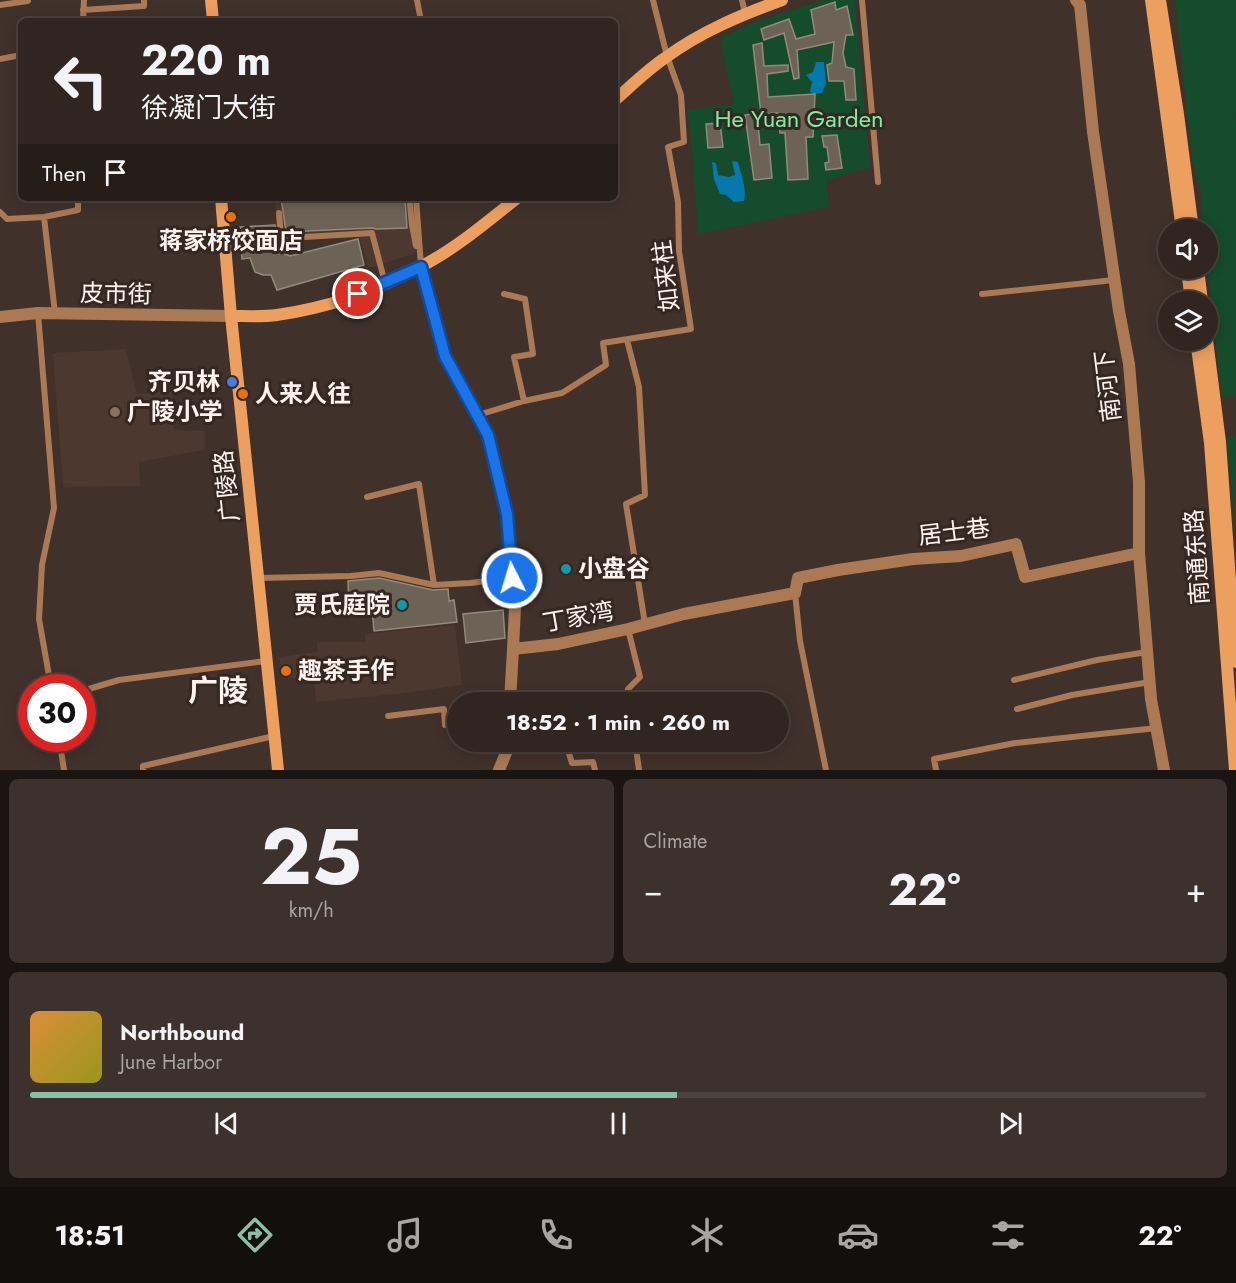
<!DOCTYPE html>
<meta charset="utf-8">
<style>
:root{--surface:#302520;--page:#3c312d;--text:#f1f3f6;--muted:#a8a5a5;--line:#4b423e;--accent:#8abfa5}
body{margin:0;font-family:Jost,"Noto Sans SC",sans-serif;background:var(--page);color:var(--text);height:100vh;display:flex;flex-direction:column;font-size:22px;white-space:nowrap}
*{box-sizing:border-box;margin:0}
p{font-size:20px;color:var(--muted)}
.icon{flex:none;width:33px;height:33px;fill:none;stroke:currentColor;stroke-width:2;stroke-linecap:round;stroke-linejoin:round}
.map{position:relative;height:770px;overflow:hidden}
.sheet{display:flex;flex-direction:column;gap:9px;padding:9px;background:#1a1412;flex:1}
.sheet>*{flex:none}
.hud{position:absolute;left:18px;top:18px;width:600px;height:183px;border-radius:9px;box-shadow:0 3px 15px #0003,0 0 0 2px var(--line);background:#302520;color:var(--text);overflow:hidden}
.buttons{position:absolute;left:1158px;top:219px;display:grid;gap:12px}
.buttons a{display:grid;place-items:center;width:60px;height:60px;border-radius:50%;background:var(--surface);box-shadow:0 3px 15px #0003,0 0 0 2px var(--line);font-size:30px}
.speed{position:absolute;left:18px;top:674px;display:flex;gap:12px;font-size:30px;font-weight:700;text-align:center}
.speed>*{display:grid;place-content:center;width:78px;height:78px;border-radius:50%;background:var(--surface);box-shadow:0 3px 15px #0003,0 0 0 2px var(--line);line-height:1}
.speed .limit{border:9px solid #d22;background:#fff;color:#111}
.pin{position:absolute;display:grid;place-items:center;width:51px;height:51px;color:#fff;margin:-26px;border:3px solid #fff;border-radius:50%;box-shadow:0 2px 6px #0007}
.me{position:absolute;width:66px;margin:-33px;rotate:355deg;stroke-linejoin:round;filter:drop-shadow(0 0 4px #0008)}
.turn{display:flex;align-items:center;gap:21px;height:126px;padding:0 24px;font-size:27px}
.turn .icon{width:78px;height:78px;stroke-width:2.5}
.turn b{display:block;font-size:42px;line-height:51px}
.then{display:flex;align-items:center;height:57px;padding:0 24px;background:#0003;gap:12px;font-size:22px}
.big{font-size:45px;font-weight:700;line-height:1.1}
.sheet .widget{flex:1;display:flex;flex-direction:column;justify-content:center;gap:9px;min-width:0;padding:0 21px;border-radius:9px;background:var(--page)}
.sheet .dial{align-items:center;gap:0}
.dial b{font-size:78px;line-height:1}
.song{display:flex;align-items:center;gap:18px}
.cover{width:72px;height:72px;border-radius:9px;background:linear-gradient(135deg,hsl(30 70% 55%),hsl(60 70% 35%))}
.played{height:6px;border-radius:3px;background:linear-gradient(90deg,var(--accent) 55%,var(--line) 55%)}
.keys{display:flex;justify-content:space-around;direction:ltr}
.heat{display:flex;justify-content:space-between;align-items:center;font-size:33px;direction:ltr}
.sheet .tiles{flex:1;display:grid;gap:9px;grid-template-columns:1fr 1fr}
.widget:last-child{grid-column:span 2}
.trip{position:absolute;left:447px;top:692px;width:342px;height:60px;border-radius:30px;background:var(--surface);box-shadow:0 3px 15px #0003,0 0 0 2px var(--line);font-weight:700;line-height:60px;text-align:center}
.tabs{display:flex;height:96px;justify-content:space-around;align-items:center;background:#130f0d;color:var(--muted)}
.tabs .icon{width:42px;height:42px}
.tabs .current{color:var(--accent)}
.tabs b{font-size:27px;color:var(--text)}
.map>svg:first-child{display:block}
</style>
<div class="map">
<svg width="1236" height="770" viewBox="0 0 1236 770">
<rect width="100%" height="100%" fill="#40312b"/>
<path fill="#4c382e" d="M275,198h138l6,54 -50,16 -10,-33 -82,7z
M126,349l11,45 35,-3 2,39 31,1 -1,19 -65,12 1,24 -77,1 -10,-134z
M455,625l7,60 -65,9 -81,8 -2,-25 -32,2 -3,-22 38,-5v-10h48v-8z"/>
<path fill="#144c2c" d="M823,0h32l15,168 -43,12 2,27 -131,27 -7,-96 -4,-28 47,-6 -14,-65 32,-16z
M1175,0h61v111l-1,1 1,18v266l-14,1 -15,-128 1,-39 -5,-1 -2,-35 -9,-33z
M1236,436v107l-9,-106z"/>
<path fill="#0578ad" d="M816,62h8l2,22 -4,9 -7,1 -5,-2 2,-10 -6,-7 7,-3z
M732,161l6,1c3,13 9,26 6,39l-10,1 -8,-7 -6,-1 -6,-15 -2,-17 4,1 2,12 11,2 6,-2z"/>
<path fill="#6c6255" stroke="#948a7c" stroke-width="1.5" d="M835,2l1,8 11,-4 6,29h-7l-3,18 3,14 8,2 2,31h-10l-2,-19h-15l-2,-16 5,-2 2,-21 -37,8 2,28 -5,1 -10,-46 -20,7 -3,-11 28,-10 7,20 19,-5 -4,-24z
M762,43l2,23 24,-1v6l-21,3 1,23 47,-3 -2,43h-7l2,42 -20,1 -3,-47h-5l-2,-20 -17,1 -8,-69z
M757,113l3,32 9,-1 3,34 -18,2 -9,-65z
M720,123l3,24 -15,1 -2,-24z
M837,135l5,33 -16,2 -1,-7 4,-1 -2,-15h-3l-2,-11z
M281,198h124l2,30 -31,1 -4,-1 -86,4z
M275,225l1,9 -3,1v14l17,7 68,-17 6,26 -87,25 -6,-15h-8l-8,-3 -5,-14 -8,1 -2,-32z
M379,578l54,12 15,-1 1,12 5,-1 3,22 -83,9 -2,-22 -23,2 -1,-30z
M503,610l2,28 -39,5 -3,-29z"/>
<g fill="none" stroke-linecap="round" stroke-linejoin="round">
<path stroke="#ab7954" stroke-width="6" d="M417,0l4,21
M742,0l3,13
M862,0l16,182
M0,5l28,-4
M83,10l61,-4v-6
M83,21l1,-21
M0,59l21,-4
M416,198l5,68
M410,205l2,20 4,21
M0,212l7,7 37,-2 34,-7v-12
M279,213l2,24 6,1 85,-5 13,50
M44,217l11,96
M504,294l21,5 8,55 -19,3 10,44
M982,294l132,-14
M38,313l16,195 -12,57 -3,54 12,68
M627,340l12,47 6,108 -19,9 19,120
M478,415l46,-14 38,-8 44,-28 -3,-22 88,-14 -12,-78 -1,-49 -10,-55 16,-5 -3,-47 -14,-39 -14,-56
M367,497l52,-13 15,101
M259,578l92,-2 28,-3 55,12 36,-2 42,-5
M795,593l5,48 26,129
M628,629l12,48 -12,12 2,13
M1014,680l83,-20 50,-8
M82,691l37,-11 147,-19
M1017,709l55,-14 78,-13
M388,716l56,-7 1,16 13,-2
M59,738l5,32
M635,741l4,29
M508,748l58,-4 6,19 21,-1 2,8
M143,770v-4l131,-30
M936,770l-2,-11 81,-16 142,-15"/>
<path stroke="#ab7954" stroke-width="12" d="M1076,0l4,5 13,127 26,179 10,53 10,118v71l12,146 13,71
M421,267l24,89 43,79 19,79 8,93 -2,42 45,-5 70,-15 56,-15 111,-21 3,-15 40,-8 75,-11 48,-3 55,-12 9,33 114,-24
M0,317l38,-4 193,3
M510,702l3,-53
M499,770l9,-22v-7"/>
<path stroke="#ed9f60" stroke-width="12" d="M211,0l2,21
M1151,0l31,230
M1160,0l18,114 15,116
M615,100c16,-14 32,-30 50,-42 35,-26 76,-43 117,-58
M221,198l10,118 47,454
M1187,268l4,34
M1198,268l4,34
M231,316c15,0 31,1 46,-1 49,-7 99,-24 143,-48 35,-18 66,-44 97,-69
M1196,340l14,103 25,327
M1207,340l13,102 16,220"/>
</g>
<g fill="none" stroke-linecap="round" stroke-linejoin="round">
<defs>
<path id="route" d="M358,294l63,-27 24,89 43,79 19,79 5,64"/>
</defs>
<use href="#route" stroke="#114b97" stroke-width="15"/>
<use href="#route" stroke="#1a73e8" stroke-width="10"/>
</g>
<g fill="#e8710a" stroke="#352721" stroke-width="2">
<circle cx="231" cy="217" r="6"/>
<circle cx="243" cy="394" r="6"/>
<circle cx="286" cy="671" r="6"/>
</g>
<circle fill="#3f7fe0" stroke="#352721" stroke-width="2" cx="232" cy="382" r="6"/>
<circle fill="#8d6e63" stroke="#352721" stroke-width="2" cx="115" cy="412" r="6"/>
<g fill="#0f9aa8" stroke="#352721" stroke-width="2">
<circle cx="566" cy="569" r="6"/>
<circle cx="402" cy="605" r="6"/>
</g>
<g text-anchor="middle" stroke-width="6" stroke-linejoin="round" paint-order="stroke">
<g font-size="24" fill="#79f0a6" stroke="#352721">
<text x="799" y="127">He Yuan Garden</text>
</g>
<g font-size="24" font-weight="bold" fill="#fcf2ee" stroke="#352721" text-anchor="start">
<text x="231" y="249" text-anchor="middle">蒋家桥饺面店</text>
<text x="220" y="390" text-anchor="end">齐贝林</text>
<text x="255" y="402">人来人往</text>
<text x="127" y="420">广陵小学</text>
<text x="578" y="577">小盘谷</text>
<text x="390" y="613" text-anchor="end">贾氏庭院</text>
<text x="298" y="679">趣茶手作</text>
</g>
<g font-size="24" fill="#fcf2ee" stroke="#352721">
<text transform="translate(666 276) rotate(-97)" y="8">如来柱</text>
<text transform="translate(116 294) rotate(1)" y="8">皮市街</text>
<text transform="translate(1108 386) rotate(-97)" y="8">南河下</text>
<text transform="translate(227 486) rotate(-96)" y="8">广陵路</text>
<text transform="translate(954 532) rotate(-7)" y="8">居士巷</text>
<text transform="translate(1197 557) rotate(-94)" y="8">南通东路</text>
<text transform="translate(578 617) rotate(-10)" y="8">丁家湾</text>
</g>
<g font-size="30" font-weight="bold" fill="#fcf2ee" stroke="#352721">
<text x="218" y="701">广陵</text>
</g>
</g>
</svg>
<div class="buttons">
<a><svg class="icon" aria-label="sound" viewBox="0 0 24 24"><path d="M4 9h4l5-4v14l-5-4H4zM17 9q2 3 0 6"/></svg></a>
<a><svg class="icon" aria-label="layers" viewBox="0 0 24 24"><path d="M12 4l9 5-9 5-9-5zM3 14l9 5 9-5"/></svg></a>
</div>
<div class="speed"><div class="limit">30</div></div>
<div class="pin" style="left:358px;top:294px;background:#d93025"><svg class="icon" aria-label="arrive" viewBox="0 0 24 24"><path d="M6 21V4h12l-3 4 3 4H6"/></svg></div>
<svg class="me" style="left:512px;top:578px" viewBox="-20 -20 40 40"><circle r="17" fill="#1a73e8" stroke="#fff" stroke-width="3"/><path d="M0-11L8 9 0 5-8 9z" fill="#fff"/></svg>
<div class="trip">18:52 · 1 min · 260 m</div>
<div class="hud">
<div class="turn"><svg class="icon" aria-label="left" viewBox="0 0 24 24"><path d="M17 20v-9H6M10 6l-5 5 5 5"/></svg><div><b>220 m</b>徐凝门大街</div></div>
<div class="then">Then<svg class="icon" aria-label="arrive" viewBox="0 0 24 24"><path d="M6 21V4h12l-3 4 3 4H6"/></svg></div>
</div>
</div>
<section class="sheet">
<div class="tiles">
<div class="widget dial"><b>25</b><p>km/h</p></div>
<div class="widget"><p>Climate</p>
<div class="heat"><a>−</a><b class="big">22°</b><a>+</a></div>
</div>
<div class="widget">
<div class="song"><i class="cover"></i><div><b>Northbound</b><p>June Harbor</p></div></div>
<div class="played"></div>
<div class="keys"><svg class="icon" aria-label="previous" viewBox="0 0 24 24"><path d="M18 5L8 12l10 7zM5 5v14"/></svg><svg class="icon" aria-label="pause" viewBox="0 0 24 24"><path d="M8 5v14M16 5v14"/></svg><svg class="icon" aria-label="next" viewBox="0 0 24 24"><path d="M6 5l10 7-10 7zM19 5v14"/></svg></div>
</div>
</div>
</section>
<nav class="tabs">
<b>18:51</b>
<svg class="icon current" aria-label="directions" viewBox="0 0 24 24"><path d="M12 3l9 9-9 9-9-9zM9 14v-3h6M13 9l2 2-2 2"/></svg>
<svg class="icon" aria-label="music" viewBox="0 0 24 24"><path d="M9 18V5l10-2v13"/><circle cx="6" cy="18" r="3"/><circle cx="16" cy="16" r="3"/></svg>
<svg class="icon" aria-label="phone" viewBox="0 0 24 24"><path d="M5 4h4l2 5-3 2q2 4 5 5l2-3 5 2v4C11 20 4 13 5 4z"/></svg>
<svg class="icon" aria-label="climate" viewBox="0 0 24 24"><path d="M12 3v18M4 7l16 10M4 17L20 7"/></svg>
<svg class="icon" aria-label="car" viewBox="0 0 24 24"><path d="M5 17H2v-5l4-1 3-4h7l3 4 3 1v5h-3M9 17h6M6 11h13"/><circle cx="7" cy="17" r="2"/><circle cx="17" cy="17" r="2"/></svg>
<svg class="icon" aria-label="filters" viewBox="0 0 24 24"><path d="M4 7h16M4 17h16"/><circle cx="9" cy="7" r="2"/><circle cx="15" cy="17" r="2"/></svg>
<b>22°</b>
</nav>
